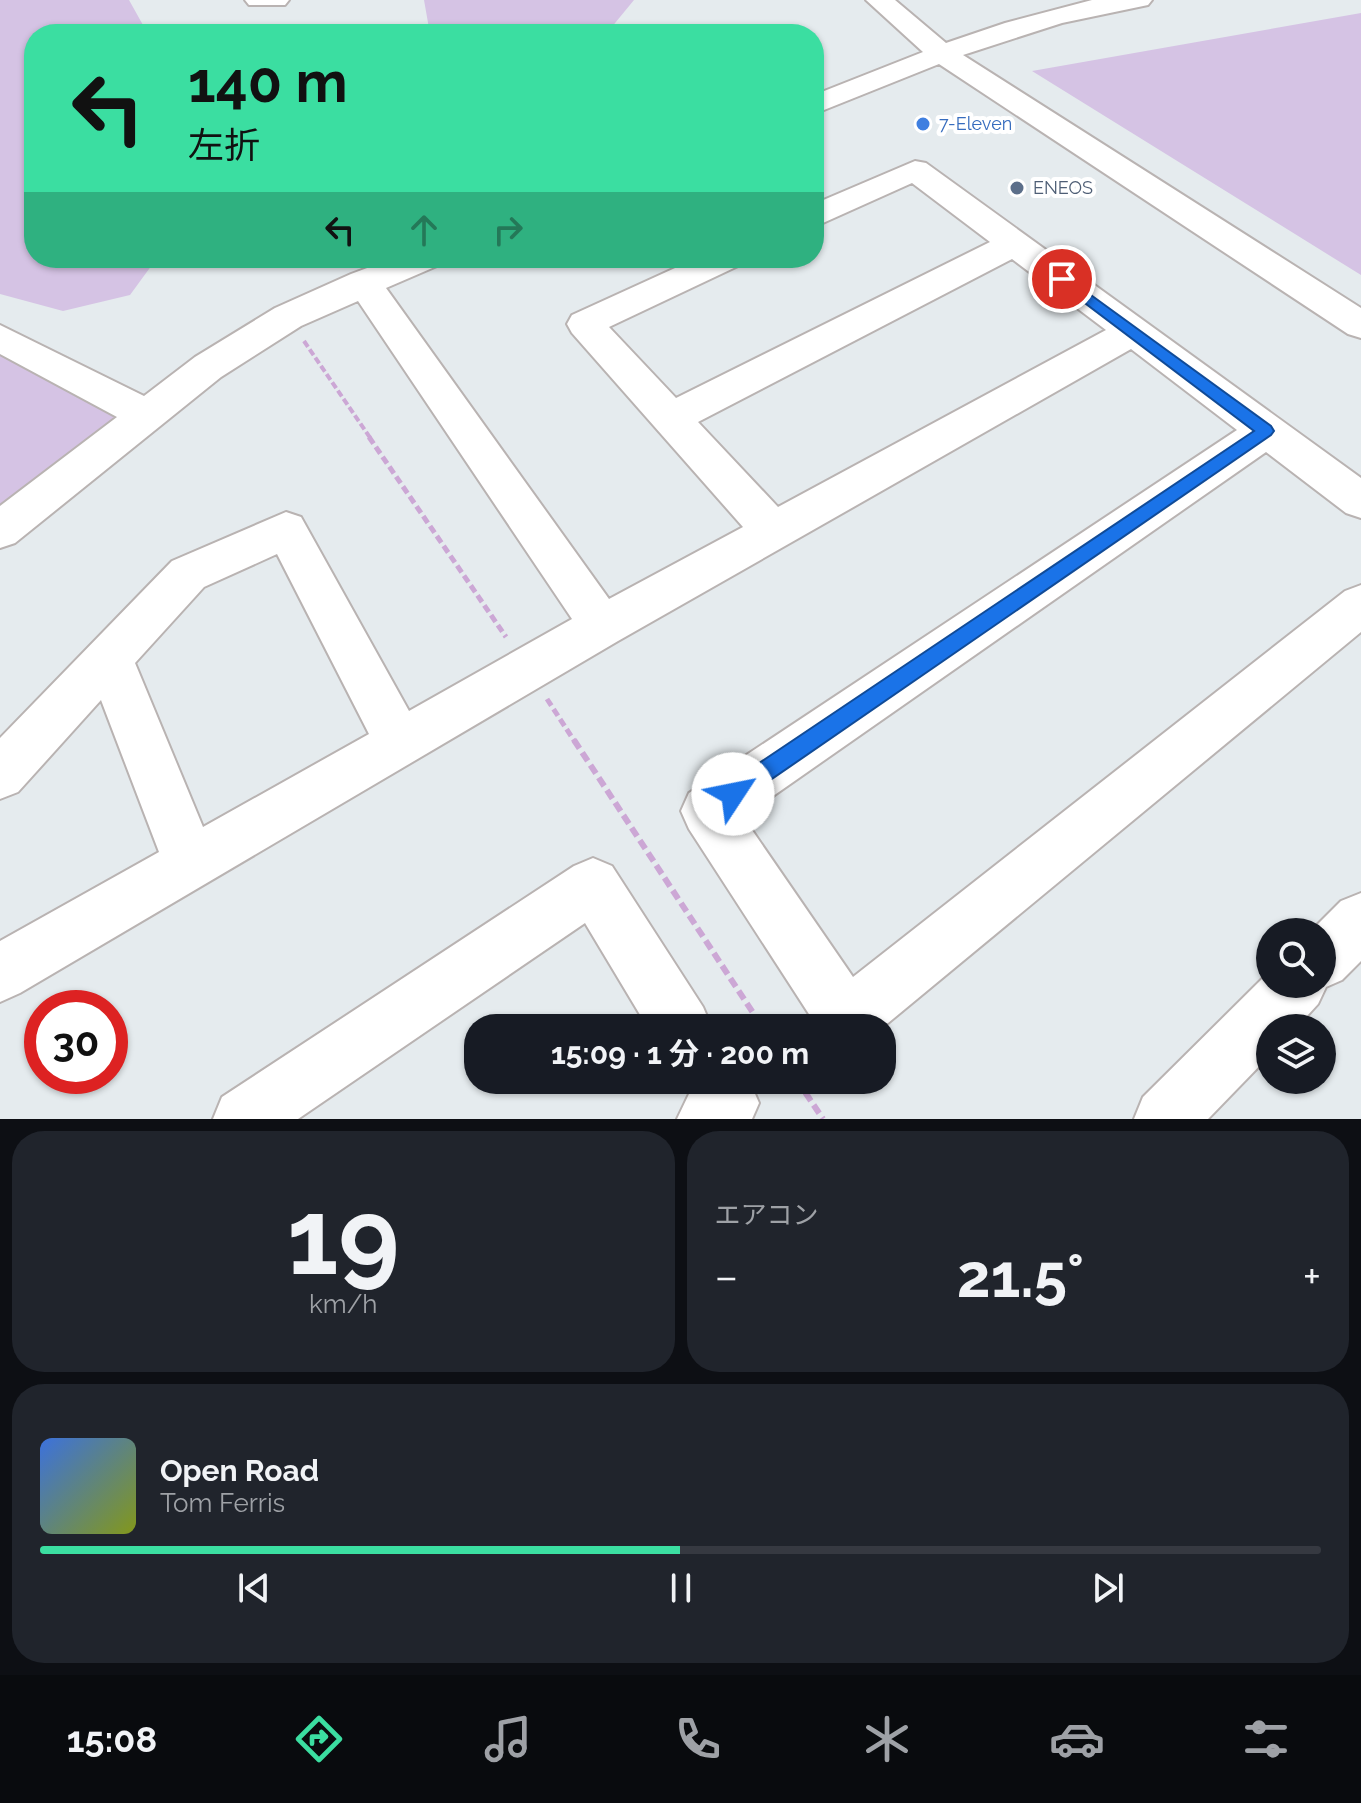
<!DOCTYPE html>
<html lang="ja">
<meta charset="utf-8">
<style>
:root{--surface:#171b24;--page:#20242c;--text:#f1f3f6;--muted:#9ea1a6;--line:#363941;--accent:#3bdea1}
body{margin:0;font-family:Raleway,"Noto Sans JP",sans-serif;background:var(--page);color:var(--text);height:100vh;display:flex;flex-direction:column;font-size:30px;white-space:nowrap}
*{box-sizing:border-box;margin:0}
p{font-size:26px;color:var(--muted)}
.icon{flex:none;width:44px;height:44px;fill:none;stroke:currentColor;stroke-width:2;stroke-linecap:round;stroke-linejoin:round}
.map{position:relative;height:1119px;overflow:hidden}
.panel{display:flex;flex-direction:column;gap:12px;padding:12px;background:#0d0f14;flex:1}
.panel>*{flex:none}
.guide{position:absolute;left:24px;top:24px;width:800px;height:244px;border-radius:32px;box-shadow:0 2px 6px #0004;background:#3bdea1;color:#111;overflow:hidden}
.buttons{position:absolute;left:1256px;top:918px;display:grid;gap:16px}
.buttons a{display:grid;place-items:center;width:80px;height:80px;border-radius:50%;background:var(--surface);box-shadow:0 2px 6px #0004;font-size:40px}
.speed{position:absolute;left:24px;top:990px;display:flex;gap:16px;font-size:40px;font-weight:700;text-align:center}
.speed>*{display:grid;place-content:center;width:104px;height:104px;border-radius:50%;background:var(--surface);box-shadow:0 2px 6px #0004;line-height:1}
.speed .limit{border:12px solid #d22;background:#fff;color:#111}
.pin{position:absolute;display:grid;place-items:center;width:68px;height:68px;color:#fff;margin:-34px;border:4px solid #fff;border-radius:50%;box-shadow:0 2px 8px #0007}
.me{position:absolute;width:88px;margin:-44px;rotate:56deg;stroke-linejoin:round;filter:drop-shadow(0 0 6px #0008)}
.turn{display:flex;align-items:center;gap:28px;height:168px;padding:0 32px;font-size:36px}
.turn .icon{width:104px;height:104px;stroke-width:2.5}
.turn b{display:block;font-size:56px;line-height:68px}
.lanes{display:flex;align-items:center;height:76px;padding:0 32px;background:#0003;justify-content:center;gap:40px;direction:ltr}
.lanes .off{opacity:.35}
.big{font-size:60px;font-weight:700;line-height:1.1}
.panel .card{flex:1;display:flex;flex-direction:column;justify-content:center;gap:12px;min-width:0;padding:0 28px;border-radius:32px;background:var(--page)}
.panel .dial{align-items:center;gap:0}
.dial b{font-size:104px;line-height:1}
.song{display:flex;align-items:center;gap:24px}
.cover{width:96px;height:96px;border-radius:12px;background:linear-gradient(135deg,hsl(220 70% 55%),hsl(70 70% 35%))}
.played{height:8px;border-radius:4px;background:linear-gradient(90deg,var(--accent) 50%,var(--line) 50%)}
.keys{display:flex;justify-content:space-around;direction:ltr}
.heat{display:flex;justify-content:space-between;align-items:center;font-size:44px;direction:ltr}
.panel .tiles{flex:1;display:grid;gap:12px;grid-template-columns:1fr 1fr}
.card:last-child{grid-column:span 2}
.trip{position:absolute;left:464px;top:1014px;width:432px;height:80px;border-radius:32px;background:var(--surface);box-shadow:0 2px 6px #0004;font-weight:700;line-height:80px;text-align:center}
.dock{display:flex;height:128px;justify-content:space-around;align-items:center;background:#090b0e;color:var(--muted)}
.dock .icon{width:56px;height:56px}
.dock .selected{color:var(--accent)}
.dock b{font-size:36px;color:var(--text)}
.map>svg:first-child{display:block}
</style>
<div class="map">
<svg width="1361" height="1119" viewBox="0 0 1361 1119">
<rect width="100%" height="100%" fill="#e5ebee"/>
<path fill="#d5c3e4" d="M0,0h129l19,34h-114v224h123l-27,37 -67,16 -63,-17z
M424,0h210l-28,34h-176z
M1361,13v262l-329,-204z
M0,338l145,76 -145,116z"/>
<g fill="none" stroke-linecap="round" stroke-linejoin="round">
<defs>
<path id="minor" d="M245,0h44l-4,5h-36z
M866,0h29l51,43 59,-20 87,-23h60l-4,5 -86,18 -99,32 398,253v30l-13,-4 -409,-270 -125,50v-19l109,-43z
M915,161l11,2 435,315v40l-15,-5 -80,-61 -523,365 110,160 492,-386 16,-6v47l-479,396h-64l-129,-199 -8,-18 8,-18 548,-363 -106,-81 -513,292 -598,352 -20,9v-61l159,-89 -58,-152 -83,92 -18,7v-61l172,-177 114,-49 15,5 108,194 163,-92 -214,-318 -57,25 -80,51 -206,166 -15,5v-42l117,-89 -117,-63v-29l144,71 51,-39 80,-49 76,-34 43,-16h48l-5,8 -51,22 223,311 134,-72 -171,-194 -5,-9 5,-9 125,-57h46l-5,8 -129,61 67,71 314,-156 -78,-59 -98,44v-23zM1012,259l94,71 -328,177 -80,-85zM277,554l92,180 -166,93 -68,-164 69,-76z
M593,858l19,8 91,141 9,21h-64l-63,-105 -287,196h-85l9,-22 352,-231z
M1361,893v68l-19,19 -16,7 -8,17 -22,24h-26v27l-62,64h-74l9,-22 127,-126v13h52v-52h-12l31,-31z
M684,1080h65l10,23 -7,16h-75l12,-25z"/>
</defs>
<use href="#minor" stroke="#b9b3b2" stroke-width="4"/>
<path stroke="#cca7d5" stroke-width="4" stroke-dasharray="7 3" stroke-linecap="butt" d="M304,341l67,98"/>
<path stroke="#cca7d5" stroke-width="5" stroke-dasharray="8 4" stroke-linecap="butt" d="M369,437l137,200
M547,699l28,43"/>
<path stroke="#cca7d5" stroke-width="6" stroke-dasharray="10 5" stroke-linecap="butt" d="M574,740l189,288
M797,1080l26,39"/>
<use href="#minor" fill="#fff" fill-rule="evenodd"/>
</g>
<path fill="#1a73e8" stroke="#114b97" stroke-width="2" d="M1062,274l209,152 3,5 -3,4 -531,366 -7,3 -8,-3 -3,-7 3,-8 529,-355 -197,-149 -2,-3z"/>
<circle fill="#3f7fe0" stroke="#fff" stroke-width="3" cx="923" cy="124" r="8"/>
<circle fill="#5c6f8a" stroke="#fff" stroke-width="3" cx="1017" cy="188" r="8"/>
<g text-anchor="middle" stroke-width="8" stroke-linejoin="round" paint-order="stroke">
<g font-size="18" fill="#366cbe" stroke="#fff" text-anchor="start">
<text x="939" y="130">7-Eleven</text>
</g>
<g font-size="18" fill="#4e5e75" stroke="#fff" text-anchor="start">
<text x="1033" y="194">ENEOS</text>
</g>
</g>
</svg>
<div class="buttons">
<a><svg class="icon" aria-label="search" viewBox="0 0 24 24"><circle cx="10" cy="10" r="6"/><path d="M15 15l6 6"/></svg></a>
<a><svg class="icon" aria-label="layers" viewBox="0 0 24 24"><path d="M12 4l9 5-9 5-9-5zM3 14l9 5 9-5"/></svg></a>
</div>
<div class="speed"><div class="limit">30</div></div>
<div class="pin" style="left:1062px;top:279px;background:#d93025"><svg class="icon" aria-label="arrive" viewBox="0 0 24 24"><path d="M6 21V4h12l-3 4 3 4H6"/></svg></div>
<svg class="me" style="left:733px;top:794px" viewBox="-20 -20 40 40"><circle r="19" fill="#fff"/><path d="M0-13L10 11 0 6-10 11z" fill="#1a73e8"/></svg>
<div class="trip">15:09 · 1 分 · 200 m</div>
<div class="guide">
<div class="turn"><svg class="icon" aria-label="left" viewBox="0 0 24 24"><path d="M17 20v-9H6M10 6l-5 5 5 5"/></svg><div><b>140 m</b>左折</div></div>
<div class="lanes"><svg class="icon" aria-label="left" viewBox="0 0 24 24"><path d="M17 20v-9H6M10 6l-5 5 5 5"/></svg><svg class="icon off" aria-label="ahead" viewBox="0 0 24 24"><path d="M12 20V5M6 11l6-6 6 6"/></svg><svg class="icon off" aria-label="right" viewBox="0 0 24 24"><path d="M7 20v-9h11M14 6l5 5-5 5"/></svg></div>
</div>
</div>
<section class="panel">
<div class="tiles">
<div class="card dial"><b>19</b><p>km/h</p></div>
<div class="card"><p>エアコン</p>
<div class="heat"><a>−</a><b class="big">21.5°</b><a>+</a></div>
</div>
<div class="card">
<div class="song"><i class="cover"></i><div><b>Open Road</b><p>Tom Ferris</p></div></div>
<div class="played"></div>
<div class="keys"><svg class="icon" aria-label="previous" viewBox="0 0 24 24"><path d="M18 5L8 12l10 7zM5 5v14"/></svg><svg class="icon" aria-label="pause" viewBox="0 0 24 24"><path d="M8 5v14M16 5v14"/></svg><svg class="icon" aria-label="next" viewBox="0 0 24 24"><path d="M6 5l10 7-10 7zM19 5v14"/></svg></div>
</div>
</div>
</section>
<nav class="dock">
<b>15:08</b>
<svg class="icon selected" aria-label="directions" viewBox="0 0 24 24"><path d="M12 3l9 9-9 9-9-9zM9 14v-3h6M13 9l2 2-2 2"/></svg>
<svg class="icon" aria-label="music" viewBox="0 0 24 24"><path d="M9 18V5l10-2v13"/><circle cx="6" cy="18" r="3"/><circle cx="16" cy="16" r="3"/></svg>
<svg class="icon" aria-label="phone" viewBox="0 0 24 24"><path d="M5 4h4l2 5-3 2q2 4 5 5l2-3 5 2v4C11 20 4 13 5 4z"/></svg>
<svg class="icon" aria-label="climate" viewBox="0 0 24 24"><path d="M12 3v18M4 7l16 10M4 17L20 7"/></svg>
<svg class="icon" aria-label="car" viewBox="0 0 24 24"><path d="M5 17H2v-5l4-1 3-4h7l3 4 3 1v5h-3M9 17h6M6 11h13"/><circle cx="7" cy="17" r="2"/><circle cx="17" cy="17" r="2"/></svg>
<svg class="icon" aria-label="filters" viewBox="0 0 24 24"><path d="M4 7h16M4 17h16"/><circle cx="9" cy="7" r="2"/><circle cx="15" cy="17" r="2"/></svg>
</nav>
